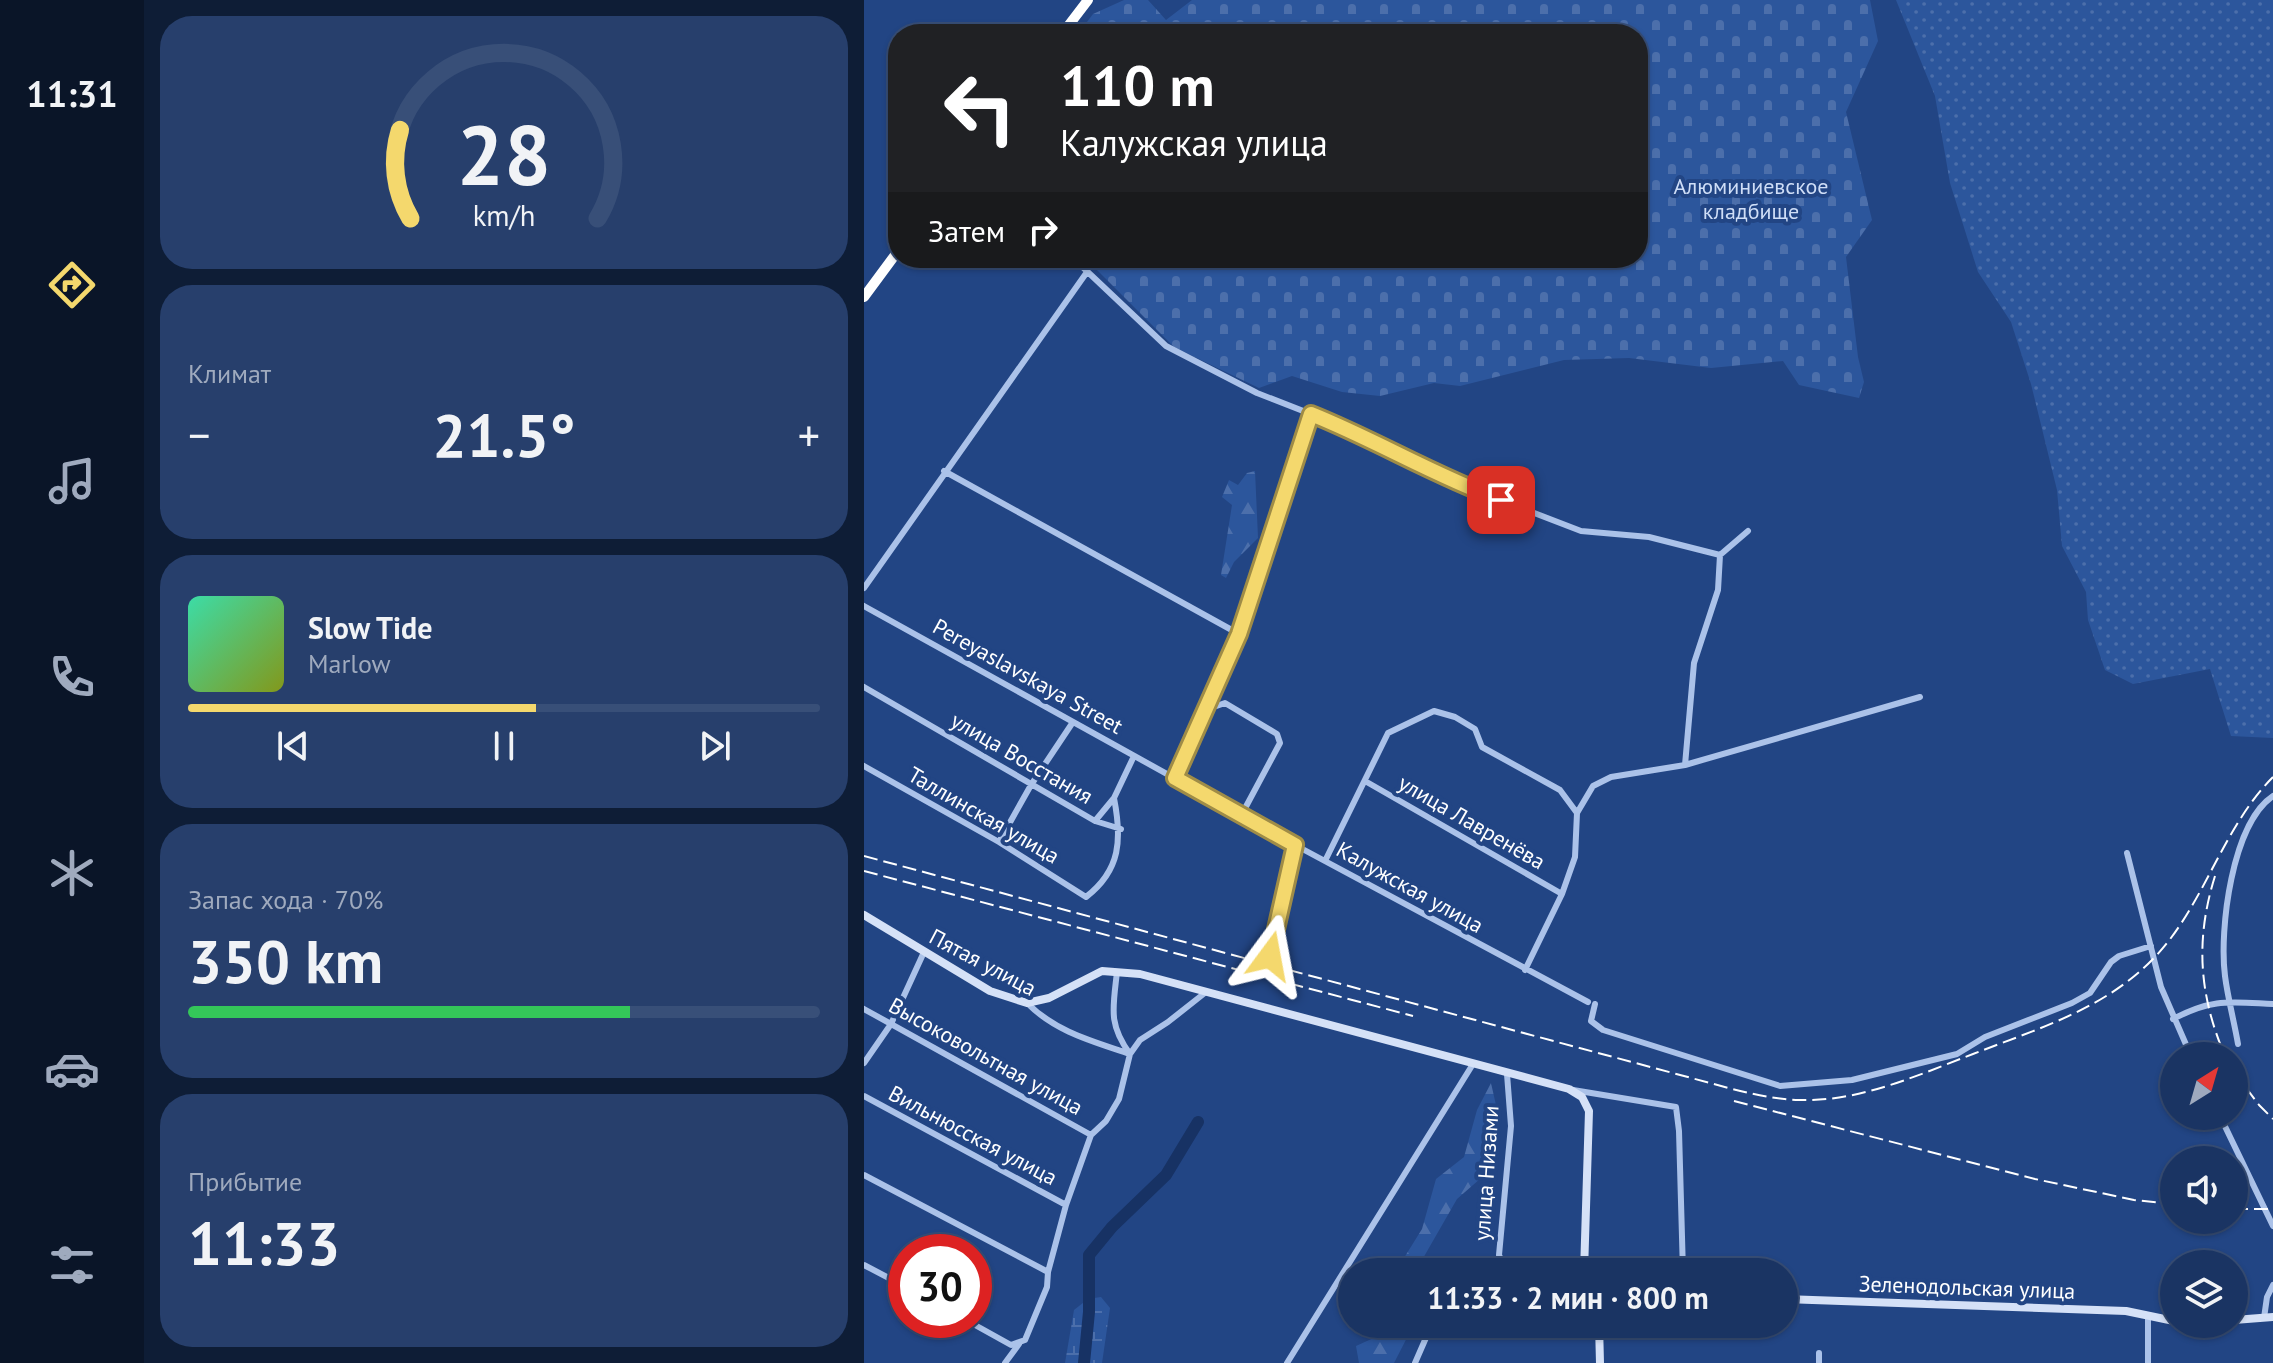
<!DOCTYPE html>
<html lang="ru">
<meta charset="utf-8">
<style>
:root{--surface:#1a3463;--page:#273f6c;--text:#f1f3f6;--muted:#9faabe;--line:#384f78;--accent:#f4d86d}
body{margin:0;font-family:"PT Sans",sans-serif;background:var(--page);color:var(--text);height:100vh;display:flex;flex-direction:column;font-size:30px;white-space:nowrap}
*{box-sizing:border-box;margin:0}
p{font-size:26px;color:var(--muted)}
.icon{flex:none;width:44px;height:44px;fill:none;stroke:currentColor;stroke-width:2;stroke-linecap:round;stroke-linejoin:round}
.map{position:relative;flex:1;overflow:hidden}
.drawer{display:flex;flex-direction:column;gap:16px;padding:16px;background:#0e1d36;width:720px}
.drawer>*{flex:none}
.hud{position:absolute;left:24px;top:24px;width:760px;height:244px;border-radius:32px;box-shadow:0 2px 6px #0004,0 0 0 2px var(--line);background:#202124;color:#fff;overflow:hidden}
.needle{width:52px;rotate:37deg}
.controls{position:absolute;left:1296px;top:1042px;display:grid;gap:16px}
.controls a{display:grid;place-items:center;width:88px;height:88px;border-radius:50%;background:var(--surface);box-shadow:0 2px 6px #0004,0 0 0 2px var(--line);font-size:40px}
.speed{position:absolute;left:24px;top:1234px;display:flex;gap:16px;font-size:40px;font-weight:700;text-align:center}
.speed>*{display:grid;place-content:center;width:104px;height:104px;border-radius:50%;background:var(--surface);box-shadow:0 2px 6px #0004,0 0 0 2px var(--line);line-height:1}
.speed .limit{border:12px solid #d22;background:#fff;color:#111}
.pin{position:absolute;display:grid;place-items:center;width:68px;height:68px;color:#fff;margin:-34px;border-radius:16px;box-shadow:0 4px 12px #0006}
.me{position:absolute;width:88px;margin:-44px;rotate:13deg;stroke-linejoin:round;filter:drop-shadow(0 0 6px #0008)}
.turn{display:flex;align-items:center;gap:28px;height:168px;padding:0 40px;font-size:36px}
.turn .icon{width:104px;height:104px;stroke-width:2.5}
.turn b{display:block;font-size:56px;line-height:68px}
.then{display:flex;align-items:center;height:76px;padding:0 40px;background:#0003;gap:16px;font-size:30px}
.big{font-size:60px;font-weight:700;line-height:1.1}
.drawer .card{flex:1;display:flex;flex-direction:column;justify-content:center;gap:12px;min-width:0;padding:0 28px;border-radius:32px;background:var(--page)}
.drawer .dial{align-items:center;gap:0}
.dial svg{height:208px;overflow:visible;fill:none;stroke:var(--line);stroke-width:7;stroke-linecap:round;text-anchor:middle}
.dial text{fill:var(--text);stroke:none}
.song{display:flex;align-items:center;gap:24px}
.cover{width:96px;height:96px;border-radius:12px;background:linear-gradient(135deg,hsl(160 70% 55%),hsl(70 70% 35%))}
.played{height:8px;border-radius:4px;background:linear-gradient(90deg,var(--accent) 55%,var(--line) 55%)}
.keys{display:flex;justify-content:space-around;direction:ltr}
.heat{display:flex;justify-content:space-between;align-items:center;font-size:44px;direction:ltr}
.charge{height:12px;border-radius:6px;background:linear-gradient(90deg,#34c759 70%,var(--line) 0)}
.trip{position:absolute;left:474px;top:1258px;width:460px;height:80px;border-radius:40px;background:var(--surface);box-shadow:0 2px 6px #0004,0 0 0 2px var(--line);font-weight:700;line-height:80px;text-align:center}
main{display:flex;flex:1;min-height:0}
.dock{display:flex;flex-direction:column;width:144px;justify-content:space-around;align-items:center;background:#0a1528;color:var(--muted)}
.dock .icon{width:56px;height:56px}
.dock .active{color:var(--accent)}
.dock b{font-size:36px;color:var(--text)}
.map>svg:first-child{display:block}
</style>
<main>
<nav class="dock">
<b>11:31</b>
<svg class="icon active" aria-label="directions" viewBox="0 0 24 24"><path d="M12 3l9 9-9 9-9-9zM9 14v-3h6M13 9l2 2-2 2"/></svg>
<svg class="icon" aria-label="music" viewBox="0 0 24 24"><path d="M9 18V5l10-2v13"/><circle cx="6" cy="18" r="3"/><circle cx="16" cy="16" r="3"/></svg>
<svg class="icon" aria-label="phone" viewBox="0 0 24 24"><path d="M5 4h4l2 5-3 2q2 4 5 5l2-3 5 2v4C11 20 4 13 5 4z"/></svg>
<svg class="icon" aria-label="climate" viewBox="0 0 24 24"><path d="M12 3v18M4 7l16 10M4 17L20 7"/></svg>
<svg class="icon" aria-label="car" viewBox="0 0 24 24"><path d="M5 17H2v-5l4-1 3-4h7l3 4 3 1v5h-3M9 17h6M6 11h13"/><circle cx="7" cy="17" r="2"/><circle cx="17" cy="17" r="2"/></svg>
<svg class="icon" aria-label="filters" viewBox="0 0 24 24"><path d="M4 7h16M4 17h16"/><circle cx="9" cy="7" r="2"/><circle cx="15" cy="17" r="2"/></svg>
</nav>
<section class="drawer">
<div class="card dial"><svg viewBox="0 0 100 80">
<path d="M14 69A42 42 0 1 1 86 69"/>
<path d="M14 69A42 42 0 0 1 10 35" stroke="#f4d86d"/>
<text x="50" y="56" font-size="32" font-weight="700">28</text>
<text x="50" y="72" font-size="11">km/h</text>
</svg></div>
<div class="card"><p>Климат</p>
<div class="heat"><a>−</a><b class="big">21.5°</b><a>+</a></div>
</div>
<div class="card">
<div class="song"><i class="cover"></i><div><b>Slow Tide</b><p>Marlow</p></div></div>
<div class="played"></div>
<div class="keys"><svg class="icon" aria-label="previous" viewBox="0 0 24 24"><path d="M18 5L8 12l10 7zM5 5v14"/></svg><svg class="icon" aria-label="pause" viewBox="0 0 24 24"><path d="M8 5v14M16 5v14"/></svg><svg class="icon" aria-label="next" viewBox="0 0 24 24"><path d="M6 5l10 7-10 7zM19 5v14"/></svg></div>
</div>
<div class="card"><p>Запас хода · 70%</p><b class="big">350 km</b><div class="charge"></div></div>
<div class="card"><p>Прибытие</p><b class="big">11:33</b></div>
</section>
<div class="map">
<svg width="1409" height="1363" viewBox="0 0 1409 1363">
<defs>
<pattern id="forest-firs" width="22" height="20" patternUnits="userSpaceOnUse" patternTransform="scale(2)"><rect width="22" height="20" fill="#2c569c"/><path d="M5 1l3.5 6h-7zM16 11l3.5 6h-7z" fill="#4c6fab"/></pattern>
<pattern id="wetland-marsh" width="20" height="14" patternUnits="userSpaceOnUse" patternTransform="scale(2)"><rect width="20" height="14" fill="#2c569c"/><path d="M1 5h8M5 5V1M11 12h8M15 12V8" fill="none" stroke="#4c6fab"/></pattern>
<pattern id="cemetery-stones" width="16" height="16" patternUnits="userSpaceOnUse" patternTransform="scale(2)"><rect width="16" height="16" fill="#2c569c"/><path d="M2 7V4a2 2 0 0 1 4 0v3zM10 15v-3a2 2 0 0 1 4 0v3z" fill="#4c6fab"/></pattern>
<pattern id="park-dots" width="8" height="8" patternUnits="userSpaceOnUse" patternTransform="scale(2)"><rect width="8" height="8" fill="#2c569c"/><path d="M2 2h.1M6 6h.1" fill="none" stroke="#4c6fab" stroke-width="1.8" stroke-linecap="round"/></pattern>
</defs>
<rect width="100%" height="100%" fill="#224584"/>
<path fill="url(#forest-firs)" d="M391,471l3,67 -24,24 -8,16 -5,-3 11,-70 -10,-8 7,-17 9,5 9,-12z
M627,1083l9,40 -12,18 -7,37 -24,21 -35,61v12h-22l4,-14 18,-29 14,-50 28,-22 13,-47z
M525,1324h25l-20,39h-35l-3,-17 33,-15z"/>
<path fill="url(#wetland-marsh)" d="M237,1297l9,11 -8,55h-37l9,-53 14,-11z"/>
<path fill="url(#cemetery-stones)" d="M260,0h24l18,20 26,-20h678l8,41 -32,71 26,108 -26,37 12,100 6,25 -5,16 -60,-13 -16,-24 -72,7 -82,-10 -65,2 -104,26 -26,-3 -54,13 -38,-4 -50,-16 -33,12 -85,-41 -89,-89h553v-224h-560l15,-20z"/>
<path fill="url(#park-dots)" d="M1032,0h377v738l-42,-2 -21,-67 -77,15 -28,-14 -17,-50 -2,-28 -24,-46 -5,-56 -26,-106 -20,-62 -33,-50 -28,-89 -15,-87z"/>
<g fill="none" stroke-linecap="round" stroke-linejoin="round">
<path stroke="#173264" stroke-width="12" d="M220,1363l5,-51v-57l23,-28 54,-52 32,-53"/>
<path stroke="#abc2e9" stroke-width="6" d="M209,258l93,88 91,47 105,41 94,49 125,48 68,6 71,18
M80,471l295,163
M0,588l223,-316
M0,606l431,239 293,157
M0,687l231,134 19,-23 20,-42
M341,710l20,-7 52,31 3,9 -38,71
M821,765l9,-102 24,-73 2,-35 28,-24
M0,766l135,76 87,55c35,-27 36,-58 28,-99
M311,778l64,-144 72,-220
M501,781l197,113
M231,821l26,8
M135,842l32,-57 42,-63
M1263,853l34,134 30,69
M461,861l63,-128 46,-22 21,6 20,12 7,18 78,43 17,23
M406,956l25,-111
M661,970l37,-76 13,-37 2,-44 16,-27 18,-9 74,-12 235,-68
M163,1003c29,29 65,38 103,51l10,-14 28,-18 38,-30
M731,1004l-4,17 12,9 177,56 72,-6 105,-26 28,-17 87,-34 18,-10 21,-31 8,-6 32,-10
M0,1009l227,126
M1309,1019c40,-21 57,-17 100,-15
M1374,1044c-4,-23 -10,-45 -13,-68 -6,-46 7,-153 48,-180
M0,1063l27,-39 33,-72
M709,1090l103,17 3,24 4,141
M0,1096l202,109
M1356,1116l53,110
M0,1175l184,97
M0,1265l42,22
M642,1272l-7,-17 12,-129 -4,-52
M1284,1317v46
M1400,1318l3,-21 6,-12
M102,1320l45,25 14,-5 22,-53 1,-15 18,-67 25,-70 15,-14 13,-22 11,-45c-22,-30 -17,-46 -13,-82
M141,1363l14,-19
M423,1363l186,-299
M551,1363l17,-39
M955,1363v-10"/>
<path stroke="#d5e1f7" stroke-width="8" d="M0,915l126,76 37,12 22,-5 53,-27 38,3 429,115 13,8 7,14 -5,161
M920,1299l342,12 48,10
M1370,1320l39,-3
M735,1324l1,39"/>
<path stroke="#fff" stroke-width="10" d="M198,34l26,-34
M0,297l34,-46"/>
<path stroke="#fff" stroke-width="2" stroke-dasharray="14 6" stroke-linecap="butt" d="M0,856l846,227c29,8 59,16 89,17 61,2 119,-25 174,-46 64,-25 132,-45 181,-96 50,-52 68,-130 119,-181
M0,871l549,145
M1351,876c-20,64 -16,119 10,180
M1370,1072l25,33 14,14
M870,1101l301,78 99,21 40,4
M1370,1209h39"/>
</g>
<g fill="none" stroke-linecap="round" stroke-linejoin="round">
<defs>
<path id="route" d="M406,956l25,-111 -120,-67 64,-144 72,-220c65,26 124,62 190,86"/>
</defs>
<use href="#route" stroke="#9f8c47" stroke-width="20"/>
<use href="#route" stroke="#f4d86d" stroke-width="14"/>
</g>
<g text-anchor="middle" stroke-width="8" stroke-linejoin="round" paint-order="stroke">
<g font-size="22" fill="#cfdef7" stroke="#224584">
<text x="887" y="194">Алюминиевское<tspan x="887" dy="25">кладбище</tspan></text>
</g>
<g font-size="22" fill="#fff" stroke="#224584">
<text transform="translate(164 676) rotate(29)" y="8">Pereyaslavskaya Street</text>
<text transform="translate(158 758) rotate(30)" y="8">улица Восстания</text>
<text transform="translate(120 815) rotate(30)" y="8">Таллинская улица</text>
<text transform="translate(608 822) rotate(30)" y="8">улица Лавренёва</text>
<text transform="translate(546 887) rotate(29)" y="8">Калужская улица</text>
<text transform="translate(119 962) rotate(28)" y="8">Пятая улица</text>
<text transform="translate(122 1056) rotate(29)" y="8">Высоковольтная улица</text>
<text transform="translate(109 1135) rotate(28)" y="8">Вильнюсская улица</text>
<text transform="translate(622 1173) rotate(-86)" y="8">улица Низами</text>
<text transform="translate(1103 1287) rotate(2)" y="8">Зеленодольская улица</text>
</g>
</g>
</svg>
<div class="controls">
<a><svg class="needle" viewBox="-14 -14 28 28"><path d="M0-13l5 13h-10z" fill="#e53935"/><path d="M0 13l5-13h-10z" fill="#9faabe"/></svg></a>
<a><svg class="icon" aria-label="sound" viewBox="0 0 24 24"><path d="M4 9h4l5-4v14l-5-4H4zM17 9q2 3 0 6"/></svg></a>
<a><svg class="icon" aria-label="layers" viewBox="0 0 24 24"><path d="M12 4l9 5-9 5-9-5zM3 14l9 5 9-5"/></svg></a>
</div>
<div class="speed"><div class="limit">30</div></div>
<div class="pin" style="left:637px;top:500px;background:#d93025"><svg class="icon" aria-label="arrive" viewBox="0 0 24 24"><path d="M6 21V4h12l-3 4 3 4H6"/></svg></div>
<svg class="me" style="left:406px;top:956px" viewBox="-20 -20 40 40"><path d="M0-17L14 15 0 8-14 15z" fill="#f4d86d" stroke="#fff" stroke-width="4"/></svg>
<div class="trip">11:33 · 2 мин · 800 m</div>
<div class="hud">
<div class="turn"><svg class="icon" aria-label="left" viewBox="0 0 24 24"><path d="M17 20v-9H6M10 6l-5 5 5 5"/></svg><div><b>110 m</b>Калужская улица</div></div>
<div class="then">Затем<svg class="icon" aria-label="right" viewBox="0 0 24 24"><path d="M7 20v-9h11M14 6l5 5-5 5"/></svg></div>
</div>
</div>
</main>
